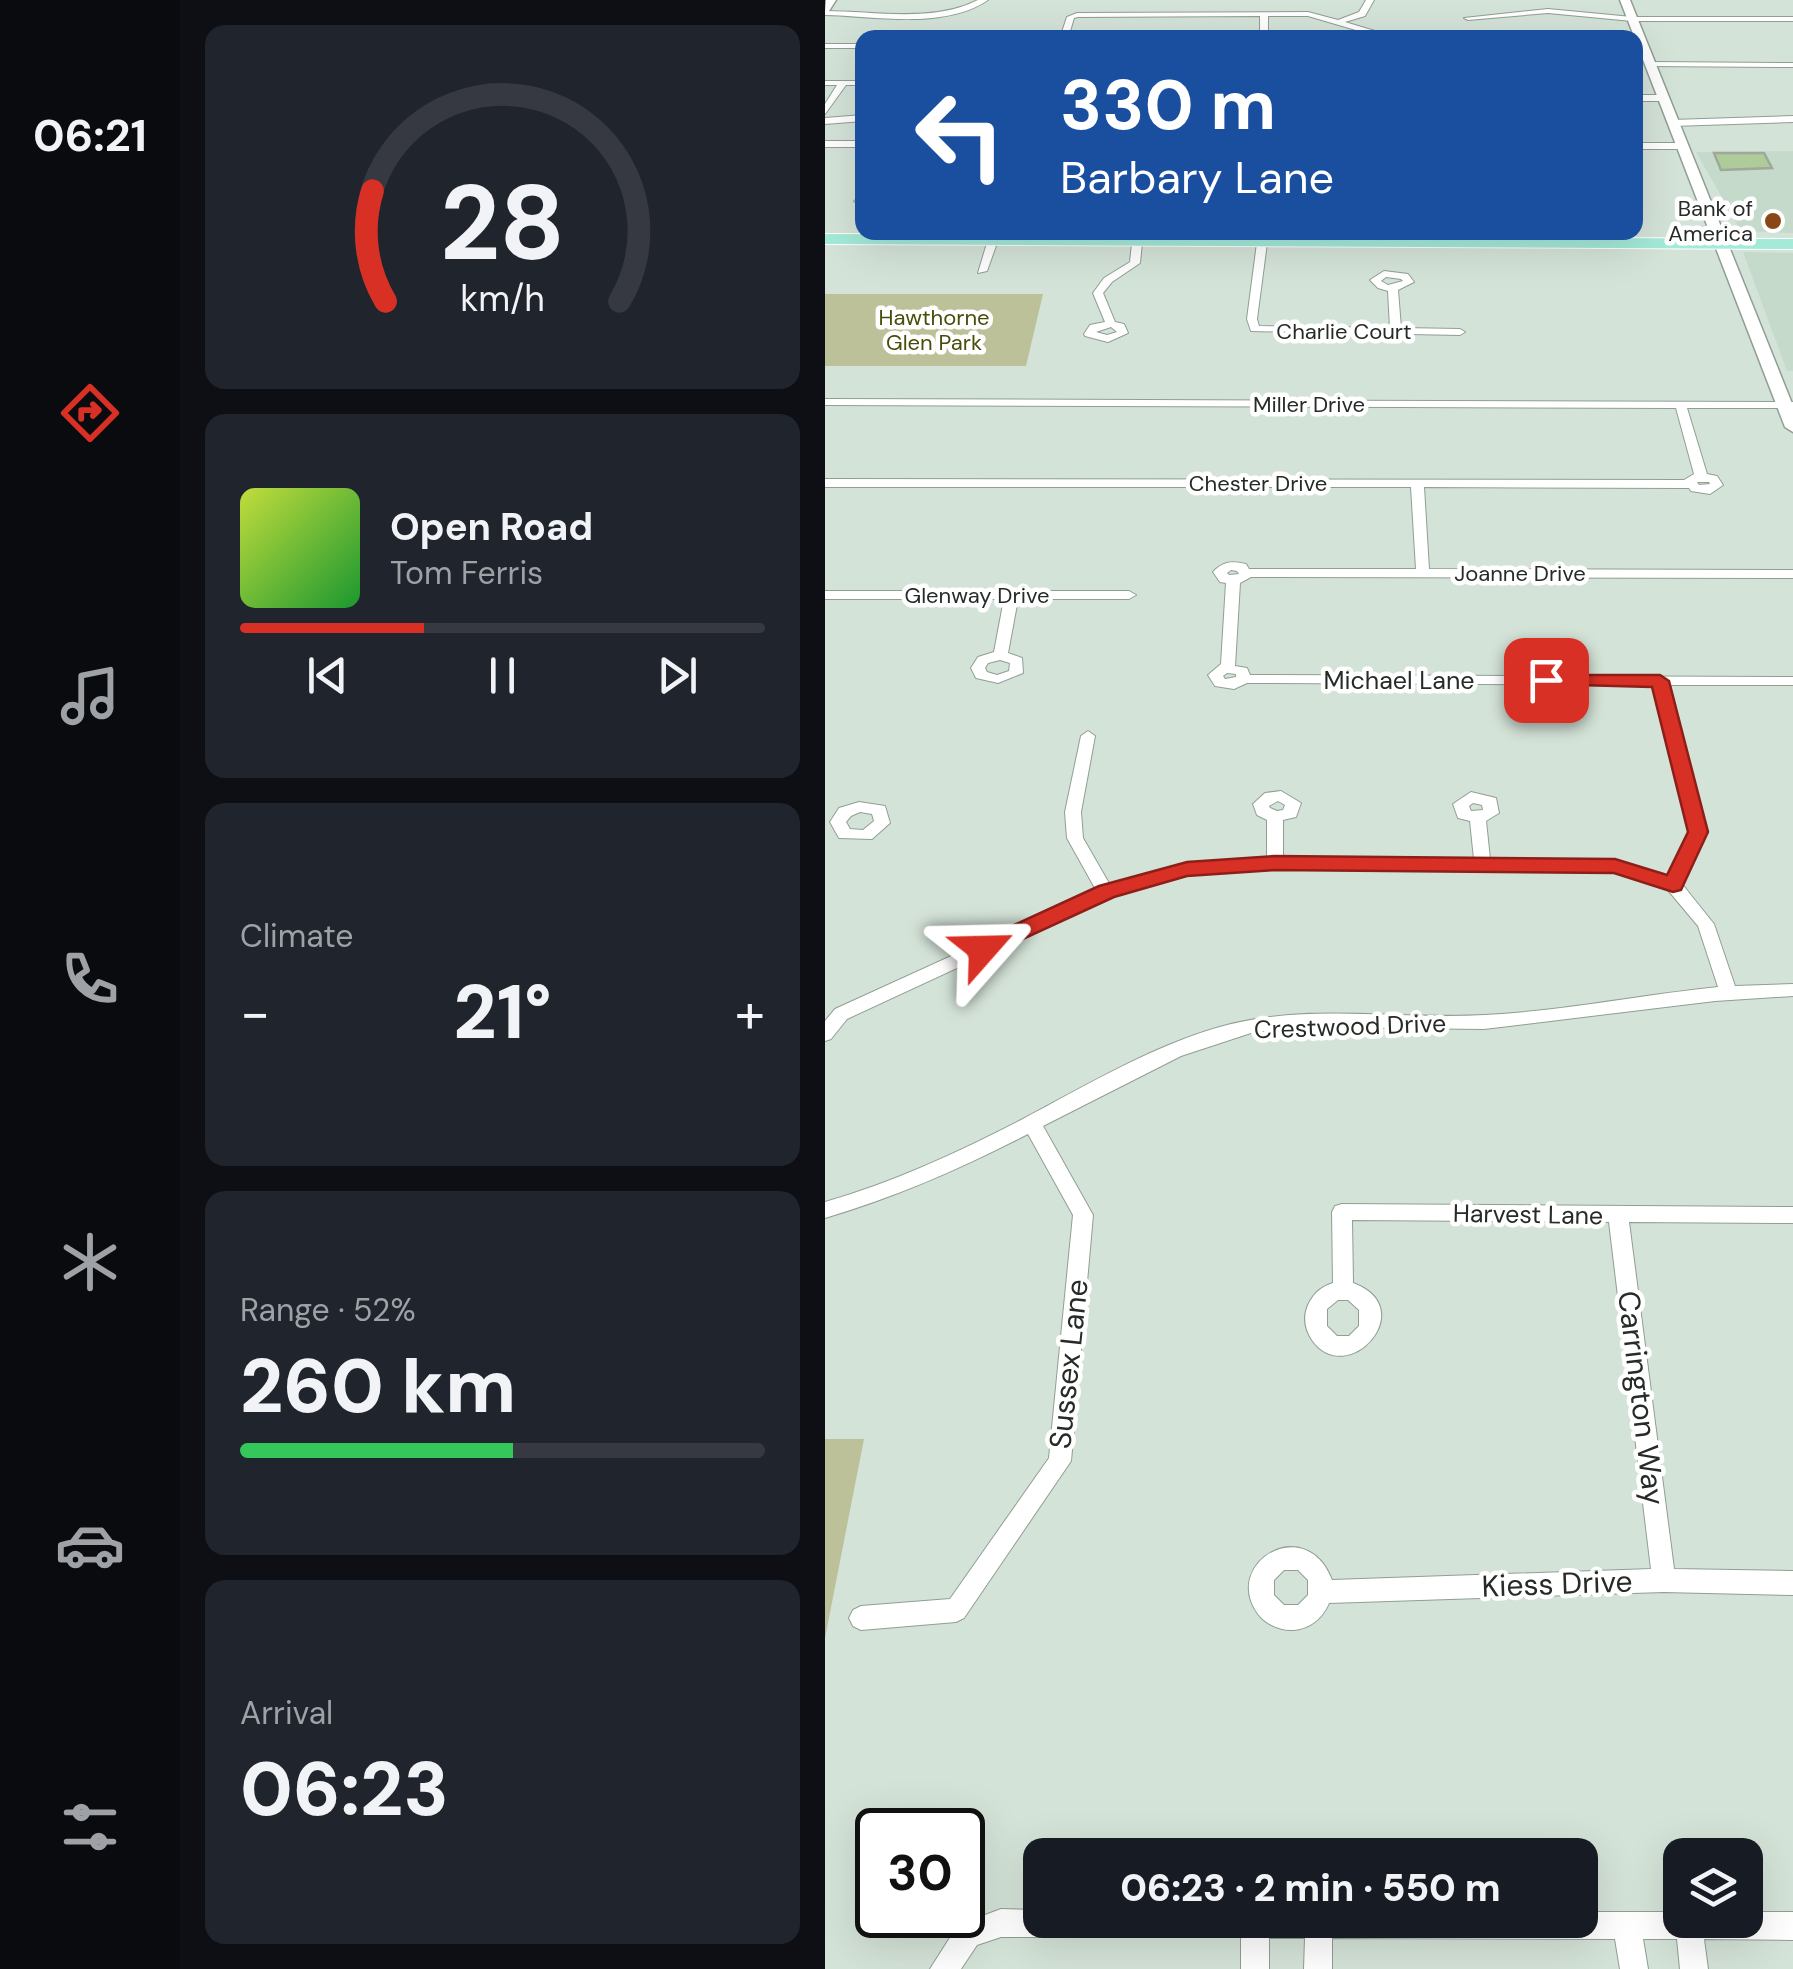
<!DOCTYPE html>
<meta charset="utf-8">
<style>
:root{--surface:#171b24;--page:#20242c;--text:#f1f3f6;--muted:#9ea1a6;--line:#363941;--accent:#d93025}
body{margin:0;font-family:"DM Sans",sans-serif;background:var(--page);color:var(--text);height:100vh;display:flex;flex-direction:column;font-size:38px;white-space:nowrap}
*{box-sizing:border-box;margin:0}
p{font-size:32px;color:var(--muted)}
.icon{flex:none;width:55px;height:55px;fill:none;stroke:currentColor;stroke-width:2;stroke-linecap:round;stroke-linejoin:round}
.map{position:relative;flex:1;overflow:hidden}
.drawer{display:flex;flex-direction:column;gap:25px;padding:25px;background:#0d0f14;width:645px}
.drawer>*{flex:none}
.top-card{position:absolute;left:30px;top:30px;width:788px;height:210px;border-radius:20px;box-shadow:0 10px 40px #0002;background:#1a4fa0;color:#fff;overflow:hidden}
.buttons{position:absolute;left:838px;top:1838px;display:grid;gap:20px}
.buttons a{display:grid;place-items:center;width:100px;height:100px;border-radius:20px;background:var(--surface);box-shadow:0 10px 40px #0002;font-size:50px}
.speed{position:absolute;left:30px;top:1808px;display:flex;gap:20px;font-size:50px;font-weight:700;text-align:center}
.speed>*{display:grid;place-content:center;width:130px;height:130px;border-radius:50%;background:var(--surface);box-shadow:0 10px 40px #0002;line-height:1}
.speed .limit{border:5px solid #111;border-radius:15px;background:#fff;color:#111}
.pin{position:absolute;display:grid;place-items:center;width:85px;height:85px;color:#fff;margin:-42px;border-radius:20px;box-shadow:0 5px 15px #0006}
.me{position:absolute;width:110px;margin:-55px;rotate:65deg;stroke-linejoin:round;filter:drop-shadow(0 0 8px #0008)}
.turn{display:flex;align-items:center;gap:35px;height:210px;padding:0 40px;font-size:45px}
.turn .icon{width:130px;height:130px;stroke-width:2.5}
.turn b{display:block;font-size:70px;line-height:85px}
.big{font-size:75px;font-weight:800;line-height:1.1}
.drawer .tile{flex:1;display:flex;flex-direction:column;justify-content:center;gap:15px;min-width:0;padding:0 35px;border-radius:20px;background:var(--page)}
.drawer .dial{align-items:center;gap:0}
.dial svg{height:260px;overflow:visible;fill:none;stroke:var(--line);stroke-width:7;stroke-linecap:round;text-anchor:middle}
.dial text{fill:var(--text);stroke:none}
.song{display:flex;align-items:center;gap:30px}
.cover{width:120px;height:120px;border-radius:15px;background:linear-gradient(135deg,hsl(70 70% 55%),hsl(130 70% 35%))}
.played{height:10px;border-radius:5px;background:linear-gradient(90deg,var(--accent) 35%,var(--line) 35%)}
.keys{display:flex;justify-content:space-around;direction:ltr}
.heat{display:flex;justify-content:space-between;align-items:center;font-size:55px;direction:ltr}
.charge{height:15px;border-radius:8px;background:linear-gradient(90deg,#34c759 52%,var(--line) 0)}
.trip{position:absolute;left:198px;top:1838px;width:575px;height:100px;border-radius:20px;background:var(--surface);box-shadow:0 10px 40px #0002;font-weight:800;line-height:100px;text-align:center}
main{display:flex;flex:1;min-height:0}
.tab-bar{display:flex;flex-direction:column;width:180px;justify-content:space-around;align-items:center;background:#090b0e;color:var(--muted)}
.tab-bar .icon{width:70px;height:70px}
.tab-bar .selected{color:var(--accent)}
.tab-bar b{font-size:45px;color:var(--text)}
.map>svg:first-child{display:block}
</style>
<main>
<nav class="tab-bar">
<b>06:21</b>
<svg class="icon selected" aria-label="directions" viewBox="0 0 24 24"><path d="M12 3l9 9-9 9-9-9zM9 14v-3h6M13 9l2 2-2 2"/></svg>
<svg class="icon" aria-label="music" viewBox="0 0 24 24"><path d="M9 18V5l10-2v13"/><circle cx="6" cy="18" r="3"/><circle cx="16" cy="16" r="3"/></svg>
<svg class="icon" aria-label="phone" viewBox="0 0 24 24"><path d="M5 4h4l2 5-3 2q2 4 5 5l2-3 5 2v4C11 20 4 13 5 4z"/></svg>
<svg class="icon" aria-label="climate" viewBox="0 0 24 24"><path d="M12 3v18M4 7l16 10M4 17L20 7"/></svg>
<svg class="icon" aria-label="car" viewBox="0 0 24 24"><path d="M5 17H2v-5l4-1 3-4h7l3 4 3 1v5h-3M9 17h6M6 11h13"/><circle cx="7" cy="17" r="2"/><circle cx="17" cy="17" r="2"/></svg>
<svg class="icon" aria-label="filters" viewBox="0 0 24 24"><path d="M4 7h16M4 17h16"/><circle cx="9" cy="7" r="2"/><circle cx="15" cy="17" r="2"/></svg>
</nav>
<section class="drawer">
<div class="tile dial"><svg viewBox="0 0 100 80">
<path d="M14 69A42 42 0 1 1 86 69"/>
<path d="M14 69A42 42 0 0 1 10 35" stroke="#d93025"/>
<text x="50" y="56" font-size="32" font-weight="700">28</text>
<text x="50" y="72" font-size="11">km/h</text>
</svg></div>
<div class="tile">
<div class="song"><i class="cover"></i><div><b>Open Road</b><p>Tom Ferris</p></div></div>
<div class="played"></div>
<div class="keys"><svg class="icon" aria-label="previous" viewBox="0 0 24 24"><path d="M18 5L8 12l10 7zM5 5v14"/></svg><svg class="icon" aria-label="pause" viewBox="0 0 24 24"><path d="M8 5v14M16 5v14"/></svg><svg class="icon" aria-label="next" viewBox="0 0 24 24"><path d="M6 5l10 7-10 7zM19 5v14"/></svg></div>
</div>
<div class="tile"><p>Climate</p>
<div class="heat"><a>−</a><b class="big">21°</b><a>+</a></div>
</div>
<div class="tile"><p>Range · 52%</p><b class="big">260 km</b><div class="charge"></div></div>
<div class="tile"><p>Arrival</p><b class="big">06:23</b></div>
</section>
<div class="map">
<svg width="968" height="1969" viewBox="0 0 968 1969">
<rect width="100%" height="100%" fill="#d4e3d8"/>
<path fill="#c5daca" d="M968,151v82l-52,-2 -45,-79z
M918,252l50,1v118h-6z"/>
<path fill="#bcc19a" d="M0,294h218l-17,72h-201z
M0,1439h39l-39,199z"/>
<path fill="#adcc99" stroke="#9fa89a" stroke-width="2.5" d="M889,153h50l8,15 -51,2z"/>
<g fill="none" stroke-linecap="round" stroke-linejoin="round">
<defs>
<path id="street" d="M153,0h10c-44,30 -113,16 -163,15v-4c49,0 108,12 153,-11z
M541,0h8l-9,16 -20,6 53,16h-15l-75,-22h-40v22h-8v-22l-182,1 -4,1 -6,20h-8l7,-21 10,-4 231,-1 30,8 21,-8z
M723,9l84,8h161v4h-161l-84,-8 -80,7 -4,-2z
M0,44h38v4h-38z
M825,62l143,1v4l-146,-1z
M0,81h38v4h-17l-21,29v-10l12,-19h-12z
M810,95h28l4,3 -4,3h-28z
M38,115v6l-38,3v-6z
M968,116v6l-121,4 -4,-3 4,-3z
M0,141h38v6h-38z
M810,143h46l4,3 -4,3h-46z
M38,195v13l-9,-7z
M167,240l5,3 -10,28 -9,2 9,-30z
M312,240l5,3 -2,20 -28,19 -9,11 12,29 9,2 4,9 -20,9 -23,-6 -1,-2 6,-9 15,-3 -12,-29 11,-15 26,-16 2,-19zM286,327l6,5 -10,3 -11,-3z
M437,240l5,3 -10,76 2,7 131,2 -2,-37 -10,-3 -8,-8 14,-9 24,3 6,8 -16,8 3,38 59,1 5,3 -5,3 -209,-4 -4,-12 10,-76zM561,277l15,2 2,2 -15,4 -7,-4z
M0,399l968,3v6h-106l20,66 10,2 6,9 -13,9 -19,-3 -2,-3 -265,-1 5,82 364,1v8l-542,-1 -11,6 -5,83 12,2 3,7 543,2v8h-125l38,146 -24,53 32,40 21,62 58,-2v12l-78,5 -231,28 -166,-2 -64,5 -73,24 -138,70 50,89 -22,246 -107,157 -8,4 -95,8 -8,-4 -4,-8 4,-8 8,-4 89,-7 99,-141 24,-243 -45,-81c-66,34 -131,63 -203,84v-16c69,-20 132,-49 196,-82 66,-35 134,-76 206,-95 84,-22 172,-5 258,-10 78,-4 155,-20 233,-28l-20,-61 -31,-37 -53,-17 -339,-3 -88,6 -75,21 -265,123 -16,20 -6,2v-20l10,-12 261,-119 -29,-52 -2,-26 16,-76 7,-5 7,5 -14,76 2,26 27,47 77,-22 80,-5v-38l-10,-5 -4,-11 12,-11 16,-2 20,12 -5,14 -13,3v38l191,1 -4,-38 -12,-3 -5,-14 18,-12 25,6 3,15 -13,8 4,38 125,1 53,18 22,-47 -36,-146 -407,-2 -13,6 -19,-3 -7,-11 13,-11 5,-81 -6,-1 -7,-10c10,-11 19,-11 33,-8l3,5h167l-5,-82h-586v-8l859,1 10,-6 -18,-66 -851,-3zM872,482h12l1,2 -11,1zM406,570l6,1 2,3 -10,1 -2,-2zM402,673l9,1v3l-11,2 -2,-3zM453,801l7,4 -2,5 -6,1 -7,-3 -1,-2zM648,803l9,2 1,5 -12,1 -2,-5z
M0,591h304l7,4 -7,4h-111l-10,54 14,5 1,15 -25,10 -22,-5 -5,-10 7,-11 16,-5 10,-53h-179zM175,660l10,3 -1,8 -12,4 -10,-3 -2,-4 3,-5z
M34,802l26,4 5,17 -18,16 -33,-1 -9,-16 9,-14zM35,812l12,2 2,7 -11,9 -13,-1 -4,-7 5,-6z
M517,1204l451,3v16l-164,-1 45,347 119,2v24l-129,-3 -335,11c-6,15 -19,26 -36,27 -12,1 -28,-6 -35,-16 -37,-51 48,-102 74,-34l319,-11 -42,-347 -257,-2 1,63c69,25 -6,107 -41,57 -8,-12 -9,-25 -3,-37 6,-11 12,-16 24,-20l-1,-71 3,-6zM513,1300h10l11,10v16l-10,10h-12l-10,-10v-17zM459,1570h14l10,10v15l-10,10h-14l-10,-10v-15z
M176,1909l39,1v10h540v-8h100v8h65v-8h48v28l-89,-1 4,30h-28l-3,-30h-34l5,30h-28l-5,-30 -283,-1v31h-28l1,-31h-36v31h-28v-32h-240l-24,8 -16,24h-31l28,-44z"/>
<path id="secondary" d="M11,0l-7,11 -4,1 1,-12z
M795,0h10l163,406v26l-8,-5z"/>
<path id="primary" d="M0,234l968,5v10l-968,-5z"/>
</defs>
<use href="#street" stroke="#909e94" stroke-width="2"/>
<use href="#secondary" stroke="#909e94" stroke-width="3"/>
<use href="#primary" stroke="#fff" stroke-width="2"/>
<use href="#street" fill="#fff" fill-rule="evenodd"/>
<use href="#secondary" fill="#fff" fill-rule="evenodd"/>
<use href="#primary" fill="#a4ead8" fill-rule="evenodd"/>
</g>
<path fill="#d93025" stroke="#8d1f18" stroke-width="2.5" d="M721,675h114l9,6 39,151 -27,58 -8,2 -59,-19 -339,-3 -88,6 -73,21 -124,57h-15l-4,-5 4,-6 124,-57 88,-24 88,-6 340,3 52,16 21,-43 -36,-145 -112,-3 -3,-4z"/>
<circle fill="#894716" stroke="#fff" stroke-width="4" cx="948" cy="221" r="10"/>
<g text-anchor="middle" stroke-width="9" stroke-linejoin="round" paint-order="stroke">
<g font-size="22" fill="#262b27" stroke="#fff" text-anchor="end">
<text x="928" y="216">Bank of<tspan x="928" dy="25">America</tspan></text>
</g>
<g font-size="22" fill="#494d09" stroke="#fff">
<text x="109" y="325">Hawthorne<tspan x="109" dy="25">Glen Park</tspan></text>
</g>
<g font-size="22" fill="#262b27" stroke="#fff">
<text x="519" y="339">Charlie Court</text>
<text x="484" y="412">Miller Drive</text>
<text x="433" y="491">Chester Drive</text>
<text x="695" y="581">Joanne Drive</text>
<text x="152" y="603">Glenway Drive</text>
</g>
<g font-size="25" fill="#262b27" stroke="#fff">
<text x="574" y="689">Michael Lane</text>
<text transform="translate(525 1026) rotate(-2)" y="9">Crestwood Drive</text>
<text transform="translate(703 1214) rotate(1)" y="9">Harvest Lane</text>
</g>
<g font-size="30" fill="#262b27" stroke="#fff">
<text transform="translate(244 1364) rotate(-84)" y="10">Sussex Lane</text>
<text transform="translate(816 1398) rotate(83)" y="10">Carrington Way</text>
<text transform="translate(732 1584) rotate(-2)" y="10">Kiess Drive</text>
</g>
</g>
</svg>
<div class="buttons">
<a><svg class="icon" aria-label="layers" viewBox="0 0 24 24"><path d="M12 4l9 5-9 5-9-5zM3 14l9 5 9-5"/></svg></a>
</div>
<div class="speed"><div class="limit">30</div></div>
<div class="pin" style="left:721px;top:680px;background:#d93025"><svg class="icon" aria-label="arrive" viewBox="0 0 24 24"><path d="M6 21V4h12l-3 4 3 4H6"/></svg></div>
<svg class="me" style="left:158px;top:949px" viewBox="-20 -20 40 40"><path d="M0-17L14 15 0 8-14 15z" fill="#d93025" stroke="#fff" stroke-width="4"/></svg>
<div class="trip">06:23 · 2 min · 550 m</div>
<div class="top-card">
<div class="turn"><svg class="icon" aria-label="left" viewBox="0 0 24 24"><path d="M17 20v-9H6M10 6l-5 5 5 5"/></svg><div><b>330 m</b>Barbary Lane</div></div>
</div>
</div>
</main>
